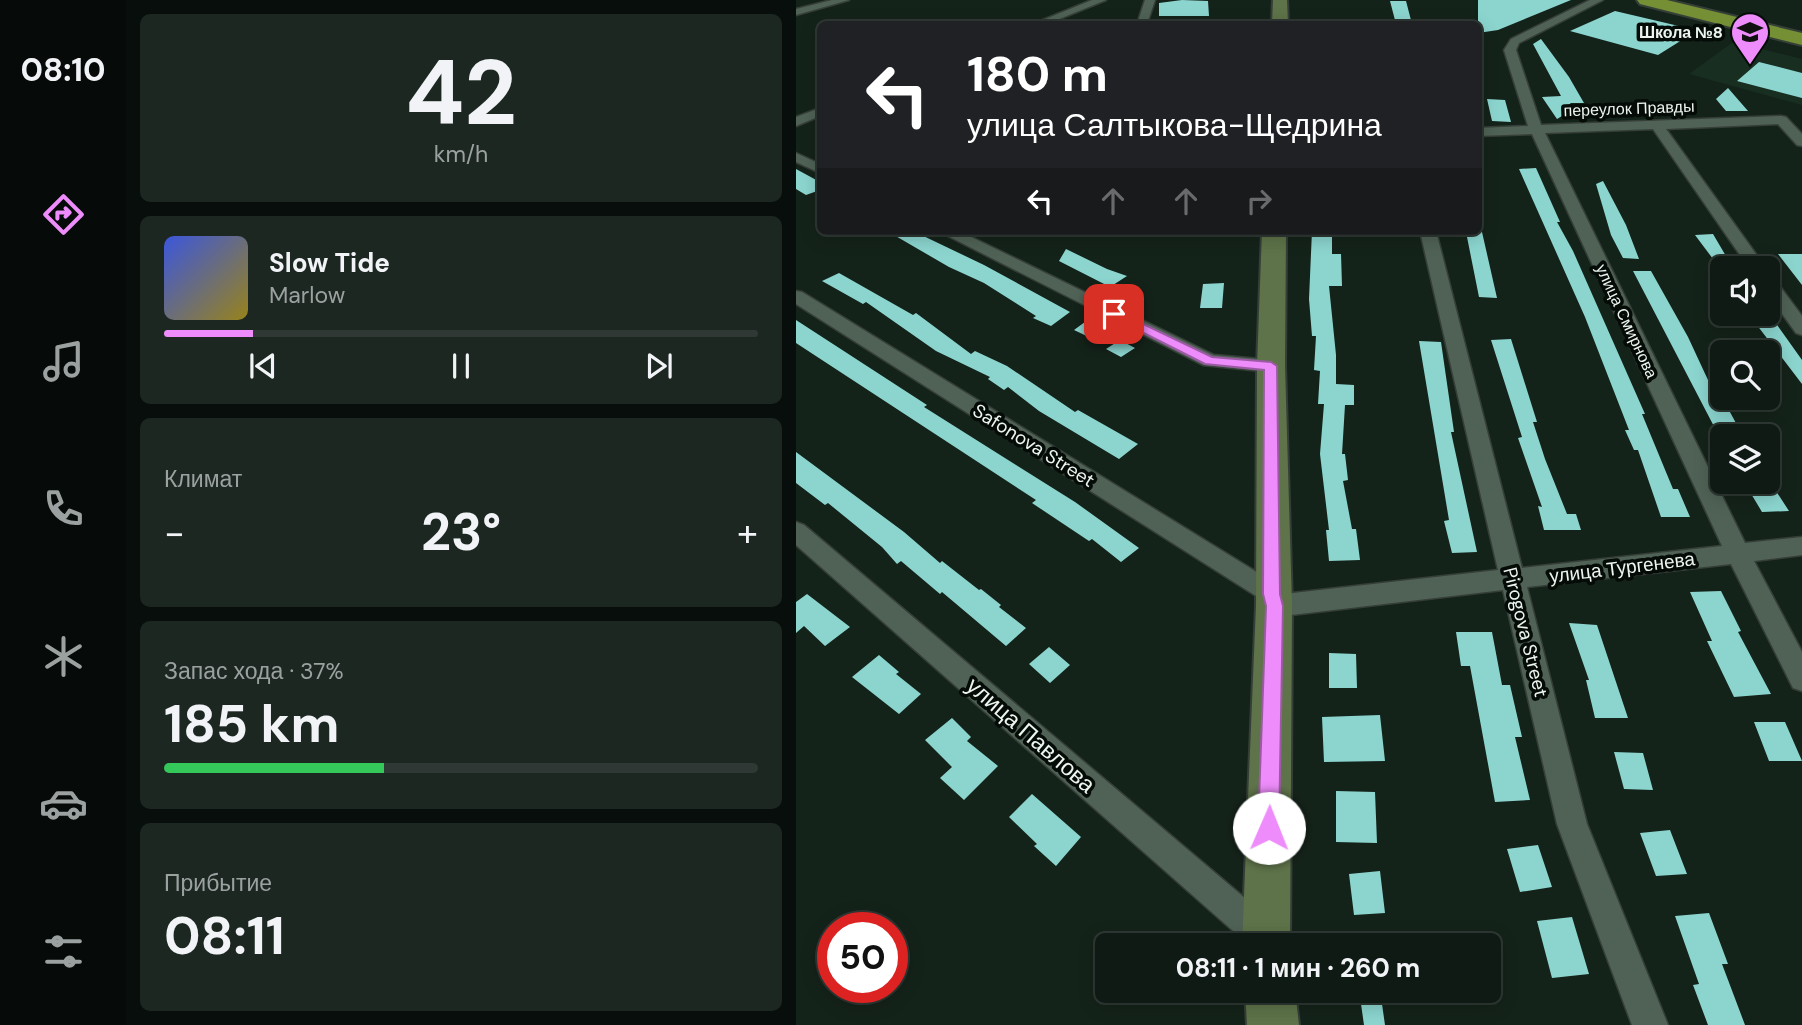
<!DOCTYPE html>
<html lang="ru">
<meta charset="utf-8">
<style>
:root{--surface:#0f1a14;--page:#1d2722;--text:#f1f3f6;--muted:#9ba1a0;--line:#2f3834;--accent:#ed8cfa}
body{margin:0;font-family:"DM Sans",sans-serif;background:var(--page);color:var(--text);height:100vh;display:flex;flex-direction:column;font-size:26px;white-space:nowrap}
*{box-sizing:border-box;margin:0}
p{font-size:23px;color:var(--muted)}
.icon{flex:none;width:38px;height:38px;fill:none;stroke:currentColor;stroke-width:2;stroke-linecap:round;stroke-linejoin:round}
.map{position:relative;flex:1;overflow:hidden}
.details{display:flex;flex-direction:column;gap:14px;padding:14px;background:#080e0b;width:670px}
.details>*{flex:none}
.hud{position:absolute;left:21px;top:21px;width:665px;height:214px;border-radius:10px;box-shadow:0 4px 18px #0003,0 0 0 2px var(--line);background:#202124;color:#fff;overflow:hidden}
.controls{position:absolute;left:914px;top:256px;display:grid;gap:14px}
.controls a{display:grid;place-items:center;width:70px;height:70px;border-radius:10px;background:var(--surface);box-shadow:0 4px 18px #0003,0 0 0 2px var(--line);font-size:35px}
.speed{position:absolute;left:21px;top:912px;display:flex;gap:14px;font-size:35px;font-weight:700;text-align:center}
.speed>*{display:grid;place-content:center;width:91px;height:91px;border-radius:50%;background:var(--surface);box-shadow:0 4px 18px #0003,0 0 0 2px var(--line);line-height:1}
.speed .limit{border:10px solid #d22;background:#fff;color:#111}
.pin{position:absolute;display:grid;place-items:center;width:60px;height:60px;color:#fff;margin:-30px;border-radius:14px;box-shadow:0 4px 10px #0006}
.me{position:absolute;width:77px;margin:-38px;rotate:1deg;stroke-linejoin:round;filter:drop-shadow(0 0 5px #0008)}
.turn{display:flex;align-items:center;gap:24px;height:147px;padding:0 35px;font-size:32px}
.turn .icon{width:91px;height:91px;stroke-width:2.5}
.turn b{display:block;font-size:49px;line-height:60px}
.lanes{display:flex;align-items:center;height:66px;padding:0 35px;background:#0003;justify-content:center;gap:35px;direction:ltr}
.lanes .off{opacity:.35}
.big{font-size:52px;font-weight:700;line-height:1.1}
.details .widget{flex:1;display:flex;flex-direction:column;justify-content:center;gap:10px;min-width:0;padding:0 24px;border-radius:10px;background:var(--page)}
.details .dial{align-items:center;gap:0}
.dial b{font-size:91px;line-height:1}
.song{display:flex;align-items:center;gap:21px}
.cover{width:84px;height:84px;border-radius:10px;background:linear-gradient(135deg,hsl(230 70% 55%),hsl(50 70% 35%))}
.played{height:7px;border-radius:4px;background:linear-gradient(90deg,var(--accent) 15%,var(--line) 15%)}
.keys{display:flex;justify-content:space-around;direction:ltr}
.heat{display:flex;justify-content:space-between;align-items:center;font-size:38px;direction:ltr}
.charge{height:10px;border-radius:5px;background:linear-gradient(90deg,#34c759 37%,var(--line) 0)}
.trip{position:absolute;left:299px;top:933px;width:406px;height:70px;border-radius:10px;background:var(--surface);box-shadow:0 4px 18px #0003,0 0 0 2px var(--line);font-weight:700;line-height:70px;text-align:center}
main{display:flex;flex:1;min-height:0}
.menu{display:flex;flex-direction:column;width:126px;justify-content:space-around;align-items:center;background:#060a08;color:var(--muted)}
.menu .icon{width:49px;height:49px}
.menu .on{color:var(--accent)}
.menu b{font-size:32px;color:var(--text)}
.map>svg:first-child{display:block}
</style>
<main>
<nav class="menu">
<b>08:10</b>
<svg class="icon on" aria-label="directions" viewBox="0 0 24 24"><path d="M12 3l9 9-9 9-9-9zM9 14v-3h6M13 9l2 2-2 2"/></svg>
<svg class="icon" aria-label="music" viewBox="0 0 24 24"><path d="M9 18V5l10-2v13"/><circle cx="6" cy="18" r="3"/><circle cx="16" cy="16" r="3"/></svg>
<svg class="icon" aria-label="phone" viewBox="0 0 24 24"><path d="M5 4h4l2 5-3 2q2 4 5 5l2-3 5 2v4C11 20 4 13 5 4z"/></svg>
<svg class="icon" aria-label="climate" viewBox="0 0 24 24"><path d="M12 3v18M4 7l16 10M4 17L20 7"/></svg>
<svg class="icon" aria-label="car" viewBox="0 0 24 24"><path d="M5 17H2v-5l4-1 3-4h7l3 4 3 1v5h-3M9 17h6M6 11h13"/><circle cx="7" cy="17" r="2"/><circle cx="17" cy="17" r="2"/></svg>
<svg class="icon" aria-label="filters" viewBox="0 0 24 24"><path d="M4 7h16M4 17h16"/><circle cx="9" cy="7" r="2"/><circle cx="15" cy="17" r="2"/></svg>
</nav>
<section class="details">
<div class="widget dial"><b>42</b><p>km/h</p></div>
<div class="widget">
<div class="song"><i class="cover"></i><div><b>Slow Tide</b><p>Marlow</p></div></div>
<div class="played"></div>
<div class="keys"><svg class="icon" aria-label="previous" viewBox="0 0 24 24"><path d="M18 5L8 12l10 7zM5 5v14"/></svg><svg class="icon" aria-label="pause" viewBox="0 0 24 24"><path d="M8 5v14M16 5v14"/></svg><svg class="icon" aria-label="next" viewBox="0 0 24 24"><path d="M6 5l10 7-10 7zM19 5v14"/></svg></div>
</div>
<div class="widget"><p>Климат</p>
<div class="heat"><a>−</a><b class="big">23°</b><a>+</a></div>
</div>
<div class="widget"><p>Запас хода · 37%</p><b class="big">185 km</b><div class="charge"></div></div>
<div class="widget"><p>Прибытие</p><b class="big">08:11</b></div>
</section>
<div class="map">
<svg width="1006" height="1025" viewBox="0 0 1006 1025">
<rect width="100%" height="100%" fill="#14231a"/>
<path fill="#182e21" d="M937,42l69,17v46l-113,-31z"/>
<path fill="#8cd5cf" d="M386,0l26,1 1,15h-50v-13z
M682,0h93l-73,30 -20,3z
M594,1h16l6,23h-16z
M819,11l68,16 -15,9 14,4 -24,15 -88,-24z
M745,39l28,38 15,26h-14l4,6 -17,10 -15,-22 19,-1 -28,-52z
M963,62l43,11v25l-65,-17z
M932,88l20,23h-22l-10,-12z
M691,99l18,1 6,22 -19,-1z
M740,168l24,54h-3l16,29 72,163h-3l31,75h5l12,28h-29l-23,-67h-4l-9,-20h4l-44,-113 -66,-148z
M0,169l24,13v8l-14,5 -10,-6z
M807,181l23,44 13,34 -16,-1 -12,-23 -15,-51z
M91,231h26l71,34 86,47 -19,14 -18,-8 3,-2 -52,-33 -35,-16z
M516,231h20v23h9l1,32h-13l7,69v29l18,1v20h-9l-3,49h3l3,26 -5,1 9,48h4l4,31 -31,1 -3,-31h3l-9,-76 4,-50h-6l2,-33 -6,-1 2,-34h-4l-3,-37z
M670,232h16l15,66 -18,-1z
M917,234l20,34h-11v3l-27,-36z
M270,249l41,20 20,7 -17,11 -51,-26z
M982,254h24v31z
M837,271h18l37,66 20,43 4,-1 31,57h-24z
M43,273l74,42 3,-2 55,41 4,-3 32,15 68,46 3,-2 60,34 -19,15 -80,-48 -31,-24 -4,3 -16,-11 2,-2 -54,-26 -70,-49 -3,2 -41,-23z
M428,283l-2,25h-22l3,-24z
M974,315l32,45v24l-52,-68z
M293,319l19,9 -15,11 -19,-9z
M0,320l131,85 -3,2 151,95 64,46 -18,14 -29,-23 -3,2 -57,-38 4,-3 -240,-157z
M715,339l26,83h-4l12,37 22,55h9l5,16h-37l-6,-24 4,1 -24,-69 4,-1 -31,-97z
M324,340l15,8 -14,9 -15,-8z
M623,341l22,1 13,90h-3l26,120 -25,1 -8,-32 5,-1z
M0,452l108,80 36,31 2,-2 37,29 2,-1 20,16 -2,2 27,21 -20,18 -64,-54 -2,2 -39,-33 -4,3 -15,-17 -54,-44 -3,2 -29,-22z
M977,485l3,6 13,20 -27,1 -15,-25z
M925,591l20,40 -3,1 33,62 -37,3 -27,-56h5l-22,-49z
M11,594l43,33 -25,19 -21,-20 -8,7v-31z
M773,623l28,2 31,93h-33l-9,-38h3z
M660,632h36l10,53h8l12,52h-7l15,63 -35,2 -25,-136h-9z
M253,647l21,18 -20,18 -21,-19z
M533,653l27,1 1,34h-28z
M83,655l20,17 -3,2 25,20 -22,20 -47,-37z
M584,715l5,46 -61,1 -2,-45z
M156,718l19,19 -4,4 31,25 -34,34 -24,-22 12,-11 -27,-27z
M958,722h31l17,39h-33z
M818,752l29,1 10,37 -29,-1z
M540,791l39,1 2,51 -41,-1z
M236,794l49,43 -25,29 -22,-20 3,-2 -28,-27z
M874,830l17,44 -31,2 -16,-43z
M742,845l14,42 -32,5 -13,-43z
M584,871l5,42 -31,2 -5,-41z
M913,913l19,51h-6l23,61h-37l-15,-40 6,-1 -24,-68z
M776,917l17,57 -37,4 -15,-57z
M563,990h21l5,35h-21z"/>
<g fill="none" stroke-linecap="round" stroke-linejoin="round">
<defs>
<path id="minor" d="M36,0h17l-53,15v-6z
M296,0h14l-59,24h-14z
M349,0h10l-8,24h-10z
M794,0h13l-84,43 -3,7 25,75 240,-9 5,1 16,17v12l-5,-1 -19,-21 -112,5 100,139h-17l-96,-139 -108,4 200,410 57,-6v18l-48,6 48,91v39l-9,-3 -62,-124 -204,23 60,237 81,201h-36l-75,-201 -54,-234 -229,27 -9,-4 -4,-7 3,-5 -468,-297v-13l6,1 479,295 3,7 214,-24 -78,-339h16l86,337 200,-22 -190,-412 -54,2v-8l50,-2 -24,-76 7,-11z
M24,108v8l-24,10v-9z
M0,153l24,11v9l-24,-11z
M142,231h21l255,124 57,5 7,2 3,4 -3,4 -7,2 -68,-7z
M971,276l6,1 29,39v19l-6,-2 -29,-40z
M0,522l8,3 474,401 5,12 -3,7h-31l-453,-400z"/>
<path id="secondary" d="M477,0h14l1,24h-16z
M466,231h24l-1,135 7,240 -2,339h-48l14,-339 1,-240z
M449,990h50l4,35h-52z"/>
<path id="trunk" d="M841,0h30l135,33v12l-162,-41z"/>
</defs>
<use href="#minor" stroke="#353f38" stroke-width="3"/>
<use href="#secondary" stroke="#353f38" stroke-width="4"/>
<use href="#trunk" stroke="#353f38" stroke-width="4"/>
<use href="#minor" fill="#506256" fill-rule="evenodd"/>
<use href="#secondary" fill="#5e7349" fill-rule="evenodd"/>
<use href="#trunk" fill="#748f34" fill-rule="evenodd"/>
</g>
<path fill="#ed8cfa" stroke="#9a5ba2" stroke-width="2" d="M318,310l98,47 59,5 6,4 3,228 3,12 -4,222 -3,7 -7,3 -8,-3 -3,-7 8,-222 -3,-12 1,-224 -59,-6 -95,-48 -2,-2z"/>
<defs>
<symbol id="school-pin" viewBox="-11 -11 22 30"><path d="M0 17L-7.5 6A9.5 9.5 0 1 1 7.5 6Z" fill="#ed8cfa" stroke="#050b07"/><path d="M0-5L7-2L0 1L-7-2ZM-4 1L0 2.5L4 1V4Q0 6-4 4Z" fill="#111"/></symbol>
</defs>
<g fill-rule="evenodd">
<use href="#school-pin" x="932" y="10" width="44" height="60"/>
</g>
<g text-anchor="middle" stroke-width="7" stroke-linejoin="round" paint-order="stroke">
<g font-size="16" font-weight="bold" fill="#ecf6ef" stroke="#050b07" text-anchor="end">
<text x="927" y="38">Школа №8</text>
</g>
<g font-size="16" fill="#ecf6ef" stroke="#050b07">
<text transform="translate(833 108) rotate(-2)" y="6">переулок Правды</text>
<text transform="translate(831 321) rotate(65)" y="6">улица Смирнова</text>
</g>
<g font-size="19" fill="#ecf6ef" stroke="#050b07">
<text transform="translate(238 445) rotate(32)" y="7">Safonova Street</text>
<text transform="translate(826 567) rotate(-7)" y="7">улица Тургенева</text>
<text transform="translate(730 632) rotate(76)" y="7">Pirogova Street</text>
</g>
<g font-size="23" fill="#ecf6ef" stroke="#050b07">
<text transform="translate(235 735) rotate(41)" y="8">улица Павлова</text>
</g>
</g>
</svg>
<div class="controls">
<a><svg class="icon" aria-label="sound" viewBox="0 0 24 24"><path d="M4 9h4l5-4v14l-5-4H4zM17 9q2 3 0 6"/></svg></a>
<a><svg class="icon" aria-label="search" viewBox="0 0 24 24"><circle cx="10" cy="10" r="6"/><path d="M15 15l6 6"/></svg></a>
<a><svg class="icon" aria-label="layers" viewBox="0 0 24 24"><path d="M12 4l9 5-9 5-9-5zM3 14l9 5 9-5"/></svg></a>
</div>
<div class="speed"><div class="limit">50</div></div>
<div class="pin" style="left:318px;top:314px;background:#d93025"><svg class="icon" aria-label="arrive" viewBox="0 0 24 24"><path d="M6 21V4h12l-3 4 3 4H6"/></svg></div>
<svg class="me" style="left:473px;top:828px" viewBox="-20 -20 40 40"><circle r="19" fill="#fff"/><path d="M0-13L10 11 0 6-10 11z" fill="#ed8cfa"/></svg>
<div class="trip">08:11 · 1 мин · 260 m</div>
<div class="hud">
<div class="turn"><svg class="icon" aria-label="left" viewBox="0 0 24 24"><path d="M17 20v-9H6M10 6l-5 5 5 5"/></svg><div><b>180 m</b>улица Салтыкова-Щедрина</div></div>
<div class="lanes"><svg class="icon" aria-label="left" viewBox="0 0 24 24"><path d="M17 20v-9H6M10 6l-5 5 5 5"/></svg><svg class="icon off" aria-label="ahead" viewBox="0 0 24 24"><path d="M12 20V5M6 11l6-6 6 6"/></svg><svg class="icon off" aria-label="ahead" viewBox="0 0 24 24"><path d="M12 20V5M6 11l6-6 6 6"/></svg><svg class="icon off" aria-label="right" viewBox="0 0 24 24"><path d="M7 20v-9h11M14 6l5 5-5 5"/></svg></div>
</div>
</div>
</main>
